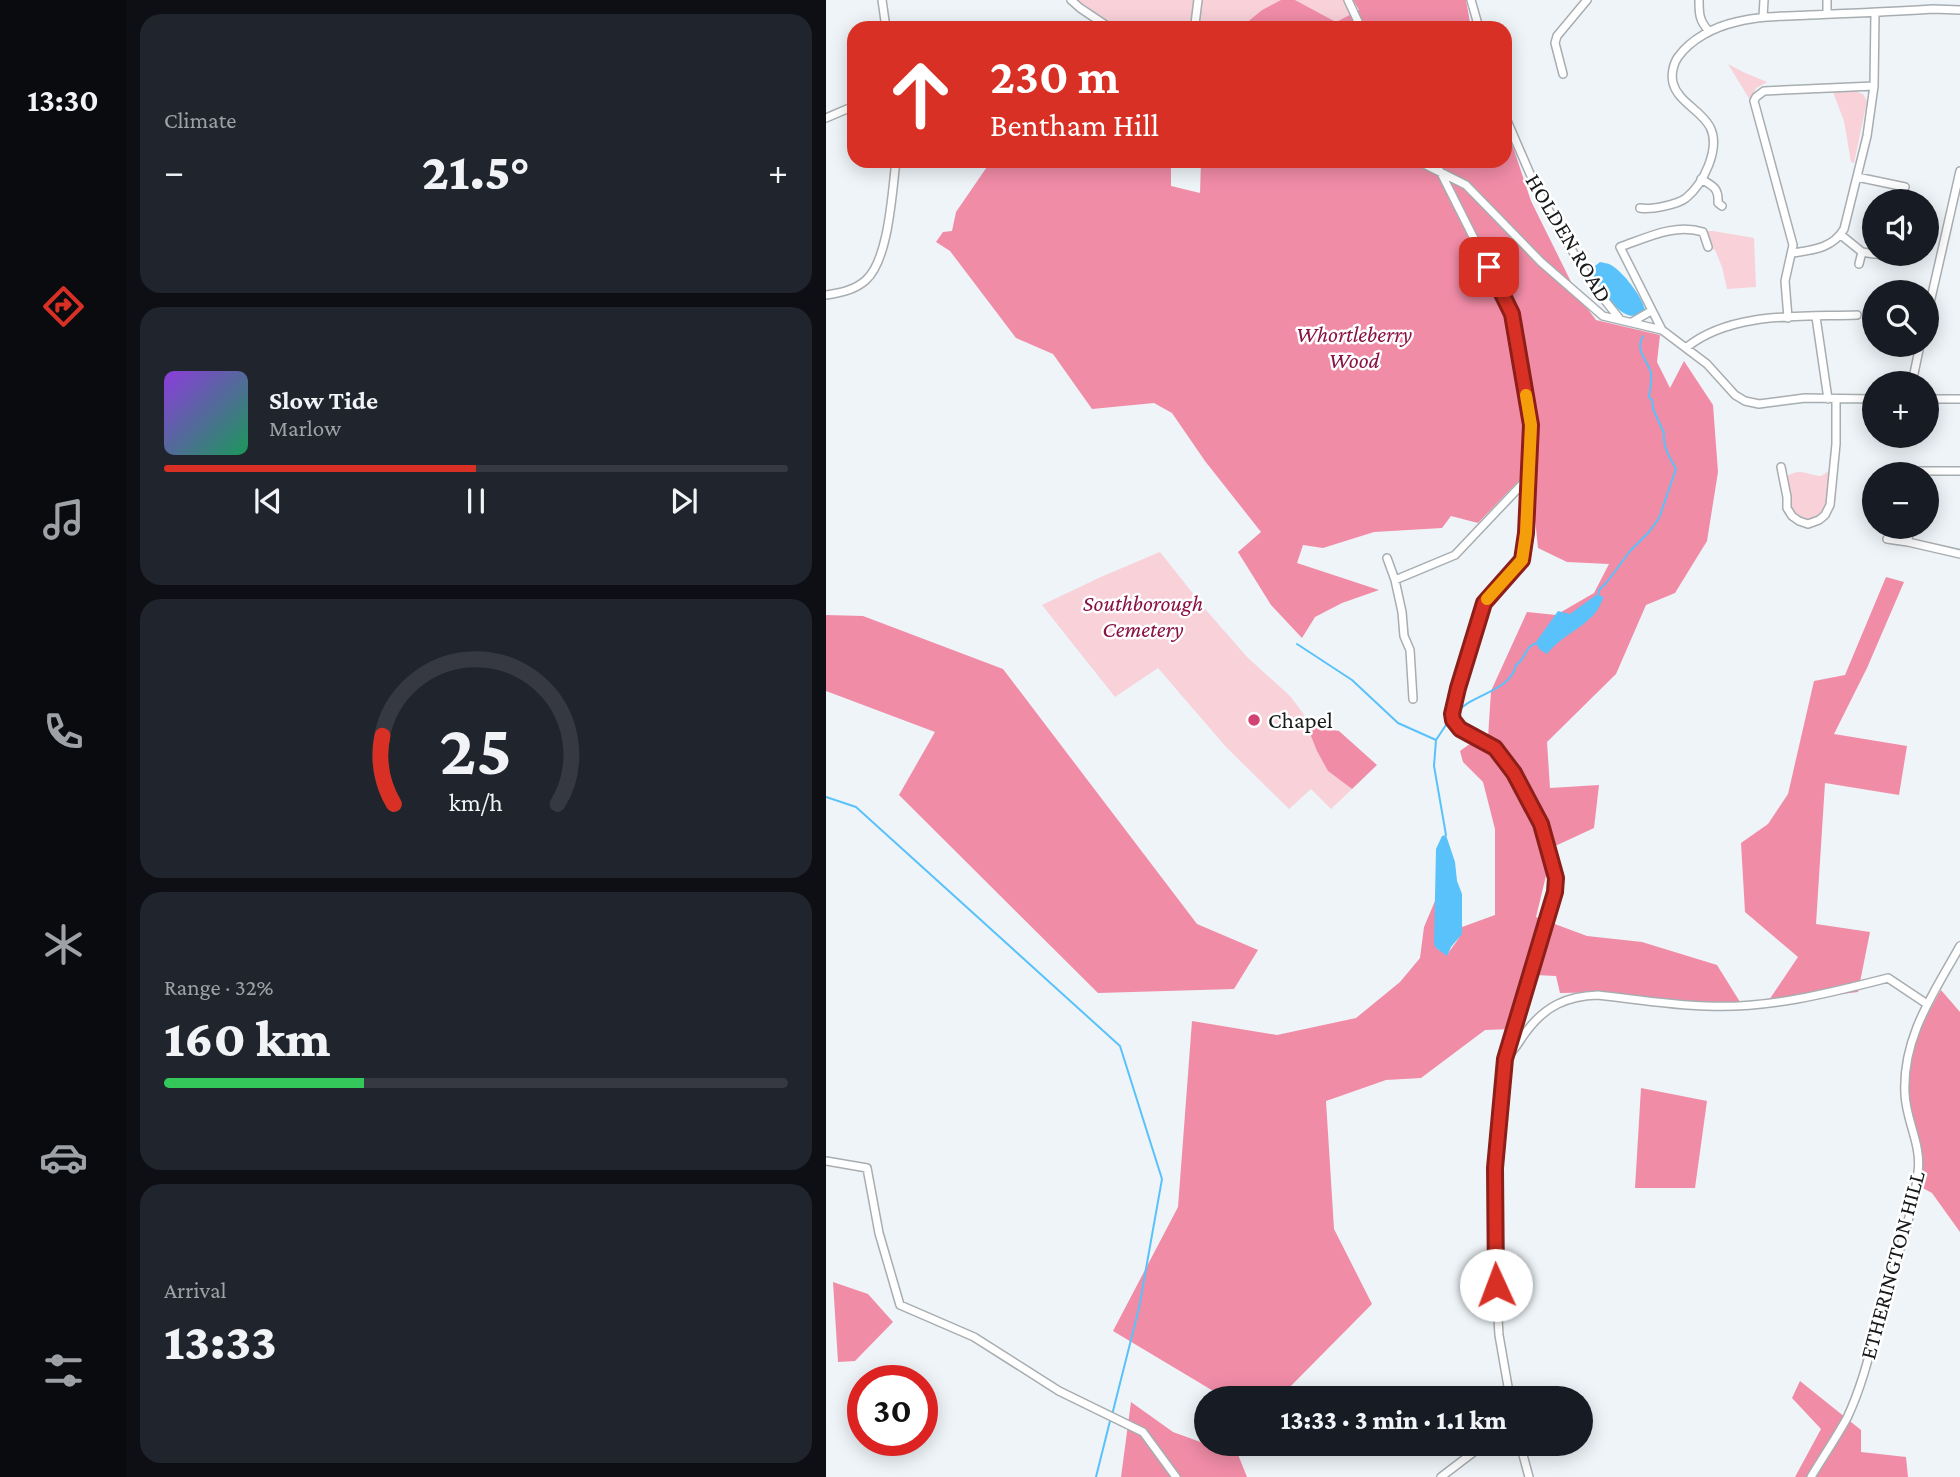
<!DOCTYPE html>
<meta charset="utf-8">
<style>
:root{--surface:#171b24;--page:#20242c;--text:#f1f3f6;--muted:#9ea1a6;--line:#363941;--accent:#d93025}
body{margin:0;font-family:"Crimson Pro",serif;background:var(--page);color:var(--text);height:100vh;display:flex;flex-direction:column;font-size:26px;white-space:nowrap}
*{box-sizing:border-box;margin:0}
p{font-size:23px;color:var(--muted)}
.icon{flex:none;width:38px;height:38px;fill:none;stroke:currentColor;stroke-width:2;stroke-linecap:round;stroke-linejoin:round}
.map{position:relative;flex:1;overflow:hidden}
.drawer{display:flex;flex-direction:column;gap:14px;padding:14px;background:#0d0f14;width:700px}
.drawer>*{flex:none}
.banner{position:absolute;left:21px;top:21px;width:665px;height:147px;border-radius:21px;box-shadow:0 4px 18px #0003;background:#d93025;color:#fff;overflow:hidden}
.tools{position:absolute;left:1036px;top:189px;display:grid;gap:14px}
.tools a{display:grid;place-items:center;width:77px;height:77px;border-radius:50%;background:var(--surface);box-shadow:0 4px 18px #0003;font-size:35px}
.speed{position:absolute;left:21px;top:1365px;display:flex;gap:14px;font-size:35px;font-weight:700;text-align:center}
.speed>*{display:grid;place-content:center;width:91px;height:91px;border-radius:50%;background:var(--surface);box-shadow:0 4px 18px #0003;line-height:1}
.speed .limit{border:10px solid #d22;background:#fff;color:#111}
.pin{position:absolute;display:grid;place-items:center;width:60px;height:60px;color:#fff;margin:-30px;border-radius:14px;box-shadow:0 4px 10px #0006}
.me{position:absolute;width:77px;margin:-38px;rotate:358deg;stroke-linejoin:round;filter:drop-shadow(0 0 5px #0008)}
.turn{display:flex;align-items:center;gap:24px;height:147px;padding:0 28px;font-size:32px}
.turn .icon{width:91px;height:91px;stroke-width:2.5}
.turn b{display:block;font-size:49px;line-height:60px}
.big{font-size:52px;font-weight:800;line-height:1.1}
.drawer .tile{flex:1;display:flex;flex-direction:column;justify-content:center;gap:10px;min-width:0;padding:0 24px;border-radius:21px;background:var(--page)}
.drawer .dial{align-items:center;gap:0}
.dial svg{height:182px;overflow:visible;fill:none;stroke:var(--line);stroke-width:7;stroke-linecap:round;text-anchor:middle}
.dial text{fill:var(--text);stroke:none}
.song{display:flex;align-items:center;gap:21px}
.cover{width:84px;height:84px;border-radius:10px;background:linear-gradient(135deg,hsl(270 70% 55%),hsl(150 70% 35%))}
.played{height:7px;border-radius:4px;background:linear-gradient(90deg,var(--accent) 50%,var(--line) 50%)}
.keys{display:flex;justify-content:space-around;direction:ltr}
.heat{display:flex;justify-content:space-between;align-items:center;font-size:38px;direction:ltr}
.charge{height:10px;border-radius:5px;background:linear-gradient(90deg,#34c759 32%,var(--line) 0)}
.trip{position:absolute;left:368px;top:1386px;width:399px;height:70px;border-radius:35px;background:var(--surface);box-shadow:0 4px 18px #0003;font-weight:800;line-height:70px;text-align:center}
main{display:flex;flex:1;min-height:0}
.tabs{display:flex;flex-direction:column;width:126px;justify-content:space-around;align-items:center;background:#090b0e;color:var(--muted)}
.tabs .icon{width:49px;height:49px}
.tabs .current{color:var(--accent)}
.tabs b{font-size:32px;color:var(--text)}
.map>svg:first-child{display:block}
</style>
<main>
<nav class="tabs">
<b>13:30</b>
<svg class="icon current" aria-label="directions" viewBox="0 0 24 24"><path d="M12 3l9 9-9 9-9-9zM9 14v-3h6M13 9l2 2-2 2"/></svg>
<svg class="icon" aria-label="music" viewBox="0 0 24 24"><path d="M9 18V5l10-2v13"/><circle cx="6" cy="18" r="3"/><circle cx="16" cy="16" r="3"/></svg>
<svg class="icon" aria-label="phone" viewBox="0 0 24 24"><path d="M5 4h4l2 5-3 2q2 4 5 5l2-3 5 2v4C11 20 4 13 5 4z"/></svg>
<svg class="icon" aria-label="climate" viewBox="0 0 24 24"><path d="M12 3v18M4 7l16 10M4 17L20 7"/></svg>
<svg class="icon" aria-label="car" viewBox="0 0 24 24"><path d="M5 17H2v-5l4-1 3-4h7l3 4 3 1v5h-3M9 17h6M6 11h13"/><circle cx="7" cy="17" r="2"/><circle cx="17" cy="17" r="2"/></svg>
<svg class="icon" aria-label="filters" viewBox="0 0 24 24"><path d="M4 7h16M4 17h16"/><circle cx="9" cy="7" r="2"/><circle cx="15" cy="17" r="2"/></svg>
</nav>
<section class="drawer">
<div class="tile"><p>Climate</p>
<div class="heat"><a>−</a><b class="big">21.5°</b><a>+</a></div>
</div>
<div class="tile">
<div class="song"><i class="cover"></i><div><b>Slow Tide</b><p>Marlow</p></div></div>
<div class="played"></div>
<div class="keys"><svg class="icon" aria-label="previous" viewBox="0 0 24 24"><path d="M18 5L8 12l10 7zM5 5v14"/></svg><svg class="icon" aria-label="pause" viewBox="0 0 24 24"><path d="M8 5v14M16 5v14"/></svg><svg class="icon" aria-label="next" viewBox="0 0 24 24"><path d="M6 5l10 7-10 7zM19 5v14"/></svg></div>
</div>
<div class="tile dial"><svg viewBox="0 0 100 80">
<path d="M14 69A42 42 0 1 1 86 69"/>
<path d="M14 69A42 42 0 0 1 9 39" stroke="#d93025"/>
<text x="50" y="56" font-size="32" font-weight="700">25</text>
<text x="50" y="72" font-size="11">km/h</text>
</svg></div>
<div class="tile"><p>Range · 32%</p><b class="big">160 km</b><div class="charge"></div></div>
<div class="tile"><p>Arrival</p><b class="big">13:33</b></div>
</section>
<div class="map">
<svg width="1134" height="1477" viewBox="0 0 1134 1477">
<rect width="100%" height="100%" fill="#eef4f8"/>
<path fill="#f8d1d9" d="M249,0h206l-19,10 -22,18h-125z
M469,0h53l5,13 -17,9z
M902,64l15,8 24,10 -11,6 -6,12z
M1029,91l8,3 4,7 -13,62 -3,-1 -7,-41 -11,-29z
M879,231h8l41,7 2,49 -29,2 -5,-22 -7,-17 -7,-3z
M1008,468l-9,47 -17,9 -16,-8 -8,-38c17,-11 19,-4 37,-2z
M334,552l46,58 41,47 43,39 13,17 4,13 21,45 24,18 -21,20 -20,-20 -22,20 -63,-62 -68,-79 -43,29 -73,-92 61,-29z"/>
<path fill="#f18ca7" d="M455,0h14l41,22 23,-12 -6,-10h113l5,28h-231l22,-18z
M679,123l26,78 47,95 18,24 64,15 -3,27 13,26 14,-27 29,44 5,67 -11,69 -32,52 -29,12 -30,69 -69,68 3,46 49,-3 -5,43 -41,19 -17,70 51,19 55,6 75,23 23,37 -79,1 -47,-11 -54,1 -4,-17 -20,-1 -13,2 -12,52 -26,1 -64,48 -35,2 -60,21 8,128 38,75 -93,94h-54l-112,-67 65,-124 14,-186 85,14 79,-17 44,-36 20,-24 4,-31 11,-26 1,47 11,7c5,-9 15,-17 15,-28l33,-12v-86l-12,-47 -20,-20 -3,-11 18,-13h10l3,-47 36,-79 29,3 38,-22 15,-29 -42,-2 -29,-14 -8,-79 -52,54 -27,-7 -9,12 -68,4 -51,16 -20,-3 -6,18 82,27 -37,13 -27,14 -13,21 -31,-33 -33,-53 23,-20 -56,-71 -33,-48 -18,-10 -62,6 -39,-55 -37,-16 -66,-87 -14,-9 7,-10 9,-1 4,-19 35,-51h148l5,2c7,-4 14,-2 20,2l7,-4v25l29,7 1,-32h304z
M1060,577l18,5 -37,86 -33,66 73,12 -8,49 -74,-12 -9,141 54,8 -12,60 -91,11 31,-46 -53,-45 -4,-69 27,-19 20,-30 26,-113 31,-6z
M0,615l37,1 140,53 194,255 61,26 -24,39 -136,4 -199,-198 36,-63 -109,-41z
M481,726l32,5 38,34 -25,24 -24,-18 -11,-20z
M1115,990l19,22v220l-28,-39 -13,-7c1,-11 4,-22 3,-33 -3,-18 -12,-35 -14,-54 -3,-40 13,-75 33,-109z
M815,1088l66,13 -12,87h-60z
M7,1282l35,12 25,28 -38,39 -17,1z
M974,1381l61,49v22l45,5 2,20h-113l26,-48 -29,-31z
M305,1402l42,30 33,12 31,8 10,25h-126z"/>
<path fill="#59c2fa" d="M774,262c3,1 8,1 11,3 12,7 31,31 34,45 -17,18 -36,-10 -44,-23 -3,-3 -6,-6 -7,-9 -2,-5 0,-8 1,-12z
M770,595l8,2c-3,5 -5,12 -9,16 -13,16 -34,23 -48,41l-8,-5 -3,-7 22,-31 12,3z
M620,835l9,27 2,19 5,13v40l-11,13 -4,9 -11,-8 -2,-4 2,-95 6,-13z"/>
<g fill="none" stroke-linecap="round" stroke-linejoin="round">
<path stroke="#59c2fa" stroke-width="2" d="M772,597l1,-7 8,-8 23,-31 19,-19 10,-14 17,-49c-6,-11 -14,-24 -12,-36l-11,-24 -1,-9 -3,-3c1,-7 3,-17 2,-24 -3,-13 -17,-22 -8,-37
M471,644l55,36 46,43 38,17
M630,713c17,-20 54,-21 60,-48 10,-5 8,-20 22,-22
M0,797l30,10 264,239 42,133 -23,129 -27,107
M620,835l-12,-69 2,-26 14,-21
M270,1477l14,-56"/>
<defs>
<path id="minor" d="M56,0l4,28
M245,0l9,8 30,20
M522,0l13,28
M645,0l8,28
M873,0c0,13 0,21 10,31
M1001,0v14
M937,17l1,-17
M367,28l2,-4 3,-24
M737,74l-8,-31 2,-7 30,-36
M679,116l32,74 54,93 28,35
M0,118l28,-12
M592,161l48,24 75,77 62,54 59,14 45,34 28,31 10,6 14,3 46,-6 69,1
M607,161l8,12 71,141 19,112 -5,107 -4,27 -38,43 -26,85 -6,26 1,6 7,9 35,19 19,25 27,51 15,54 -1,14 -50,167 -10,110v98l2,35 2,33 11,63
M1031,177l48,10
M875,179c12,7 18,9 17,24l4,3
M814,208c10,2 37,-3 46,-10 17,-14 35,-49 24,-71 -9,-17 -32,-25 -37,-44 -2,-8 0,-19 5,-26 13,-18 36,-30 58,-35 24,-6 49,-6 74,-7 41,-2 82,-3 123,-6l27,1
M1015,235l21,17 12,2
M967,253c20,-3 40,-5 51,-24l23,-93 7,-50 1,-73
M1050,254l13,2
M1033,264l3,-12
M0,295c14,-2 29,-5 40,-15 23,-21 26,-88 30,-119
M1101,316l33,-145
M990,317l12,82
M962,318l-3,-37 8,-36 -39,-144 2,-4 8,-6 110,-5
M806,322l19,-11
M836,330l-42,-83c26,-9 55,-24 83,-15l5,15
M861,347c45,-36 115,-30 170,-32
M1086,383l8,-38
M1101,399h33
M955,467l6,30v11l5,8 7,5 9,3 11,-4 6,-5 5,-10 6,-61v-45
M1085,474v-3h49
M1083,527l-1,15 52,12
M1061,539l21,3
M561,558l8,22 7,32 2,24 6,14 3,49
M569,580l60,-25 73,-77
M679,1058c10,-7 14,-17 21,-26 19,-26 41,-36 72,-37 36,4 73,10 108,11 61,3 124,-13 182,-28l39,26
M0,1161l41,7 12,65 21,72 74,32 85,54 84,41 33,45
M694,1444l9,33
M615,1477l38,-29 20,-4
M985,1477c12,-20 25,-39 36,-59 19,-40 27,-85 40,-128 12,-38 26,-78 31,-118 4,-27 -12,-51 -13,-78 -3,-57 29,-101 55,-148"/>
</defs>
<use href="#minor" stroke="#a7adb0" stroke-width="10"/>
<use href="#minor" stroke="#fff" stroke-width="7"/>
</g>
<g fill="none" stroke-linecap="round" stroke-linejoin="round">
<defs>
<path id="route" d="M663,267l23,47 19,111 -5,108 -4,27 -38,43 -26,85 -6,26 1,6 7,9 35,19 19,25 27,51 15,54 -1,14 -50,167 -10,109 1,117"/>
</defs>
<use href="#route" stroke="#8d1f18" stroke-width="18"/>
<use href="#route" stroke="#d93025" stroke-width="12"/>
<path stroke="#f59e0b" stroke-width="12" d="M661,599l35,-39 4,-27 5,-108 -5,-30"/>
</g>
<circle fill="#d04373" stroke="#fff" stroke-width="2.5" cx="428" cy="720" r="7"/>
<g text-anchor="middle" stroke-width="5" stroke-linejoin="round" paint-order="stroke">
<g font-size="23" fill="#17191a" stroke="#fff">
<text transform="translate(743 238) rotate(59)" y="8">HOLDEN ROAD</text>
<text transform="translate(1066 1265) rotate(-75)" y="8">ETHERINGTON HILL</text>
</g>
<g font-size="23" font-style="italic" fill="#8a1243" stroke="#fff">
<text x="528" y="342">Whortleberry<tspan x="528" dy="26">Wood</tspan></text>
<text x="317" y="611">Southborough<tspan x="317" dy="26">Cemetery</tspan></text>
</g>
<g font-size="23" fill="#17191a" stroke="#fff" text-anchor="start">
<text x="442" y="728">Chapel</text>
</g>
</g>
</svg>
<div class="tools">
<a><svg class="icon" aria-label="sound" viewBox="0 0 24 24"><path d="M4 9h4l5-4v14l-5-4H4zM17 9q2 3 0 6"/></svg></a>
<a><svg class="icon" aria-label="search" viewBox="0 0 24 24"><circle cx="10" cy="10" r="6"/><path d="M15 15l6 6"/></svg></a>
<a>+</a>
<a>−</a>
</div>
<div class="speed"><div class="limit">30</div></div>
<div class="pin" style="left:663px;top:267px;background:#d93025"><svg class="icon" aria-label="arrive" viewBox="0 0 24 24"><path d="M6 21V4h12l-3 4 3 4H6"/></svg></div>
<svg class="me" style="left:670px;top:1285px" viewBox="-20 -20 40 40"><circle r="19" fill="#fff"/><path d="M0-13L10 11 0 6-10 11z" fill="#d93025"/></svg>
<div class="trip">13:33 · 3 min · 1.1 km</div>
<div class="banner">
<div class="turn"><svg class="icon" aria-label="ahead" viewBox="0 0 24 24"><path d="M12 20V5M6 11l6-6 6 6"/></svg><div><b>230 m</b>Bentham Hill</div></div>
</div>
</div>
</main>
